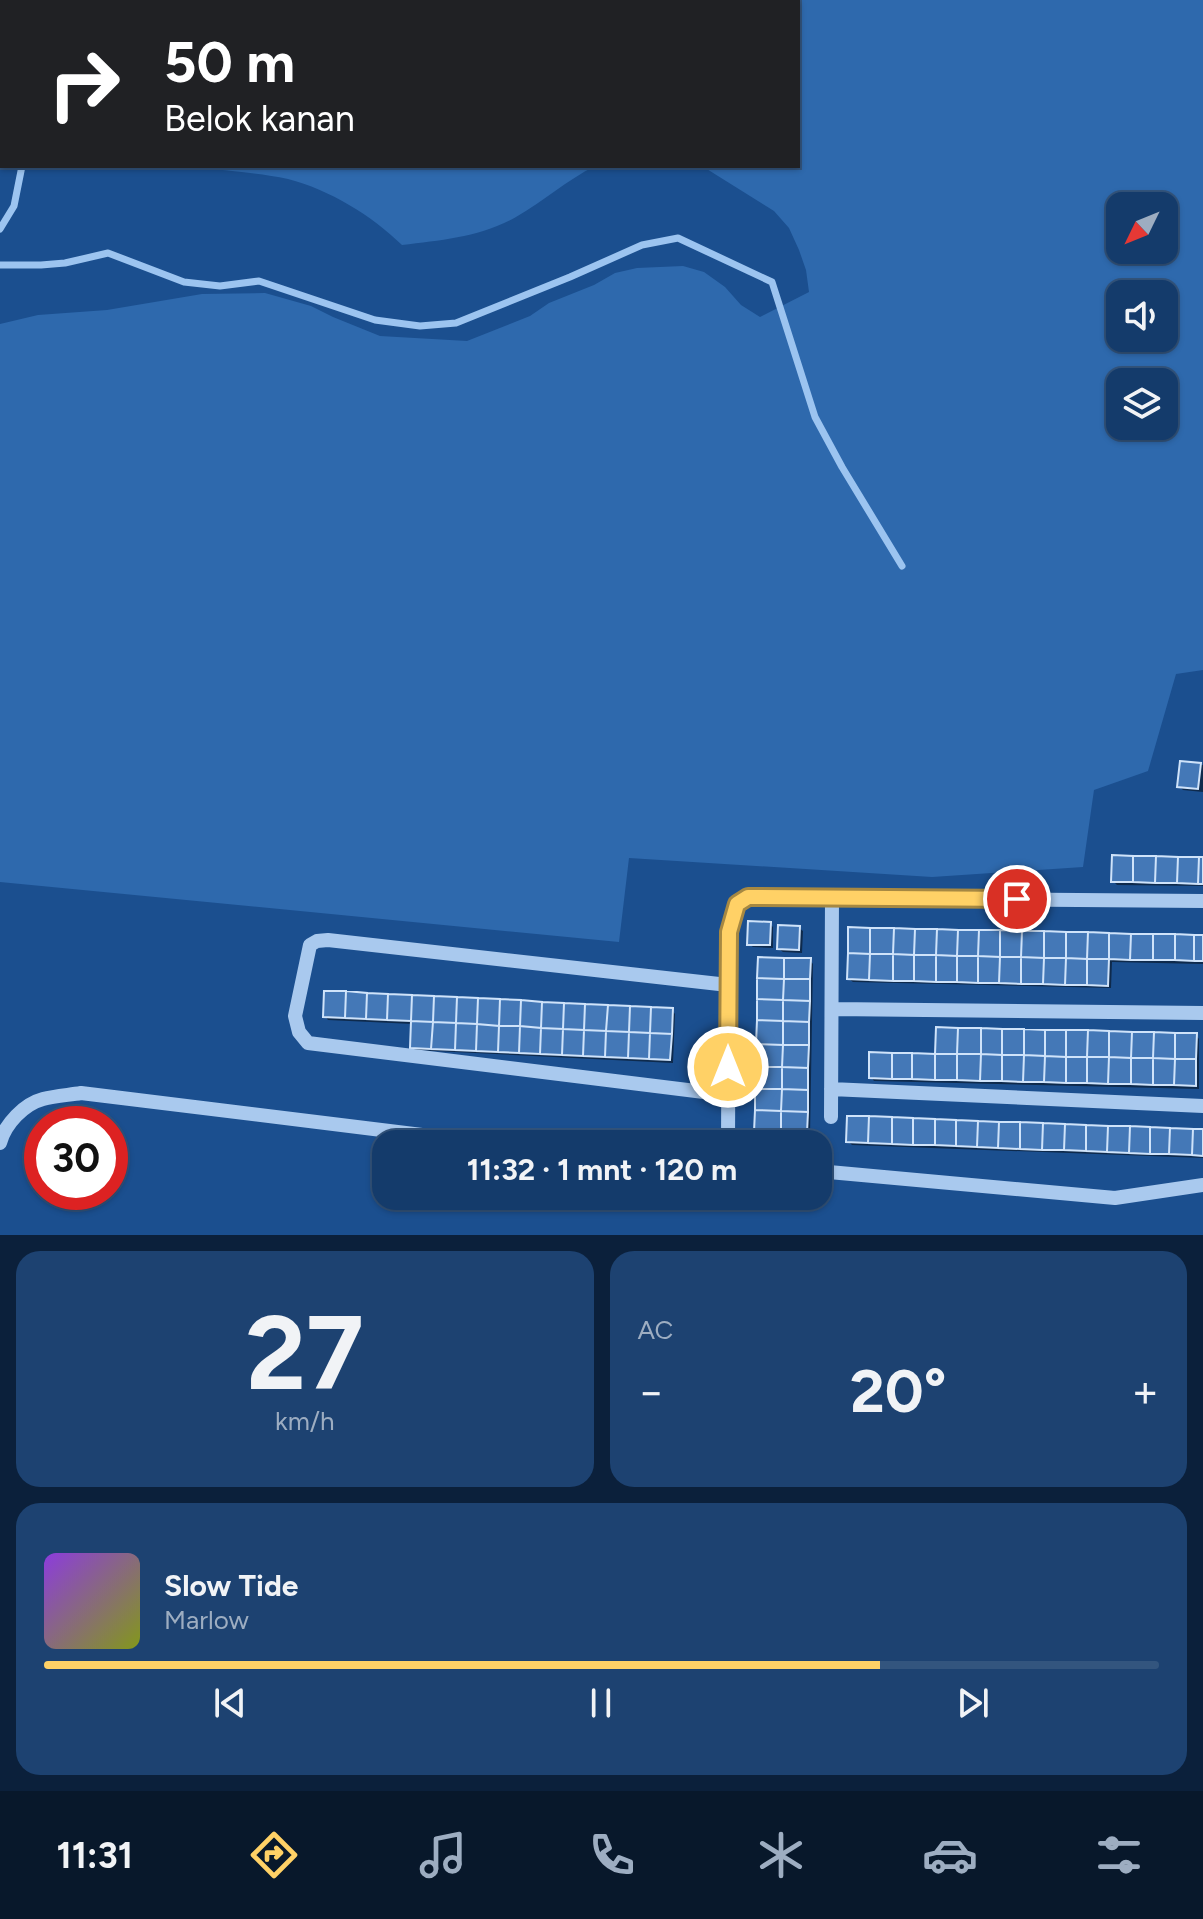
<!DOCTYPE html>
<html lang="id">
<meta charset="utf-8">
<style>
:root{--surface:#143b6b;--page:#1d4271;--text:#f1f3f6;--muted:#9dadc1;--line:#33557e;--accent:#ffd166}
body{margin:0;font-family:Figtree,sans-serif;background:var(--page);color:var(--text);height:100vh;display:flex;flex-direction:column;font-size:30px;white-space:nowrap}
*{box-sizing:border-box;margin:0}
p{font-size:26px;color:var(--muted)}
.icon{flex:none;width:44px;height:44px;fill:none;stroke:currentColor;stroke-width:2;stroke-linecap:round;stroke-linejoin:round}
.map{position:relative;height:1235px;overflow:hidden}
.side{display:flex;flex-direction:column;gap:16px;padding:16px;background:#0b203b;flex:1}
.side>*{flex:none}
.top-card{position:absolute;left:0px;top:0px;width:800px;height:168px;box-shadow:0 2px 6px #0004,0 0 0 2px var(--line);background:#202124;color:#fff;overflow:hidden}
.needle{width:52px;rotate:227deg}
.fabs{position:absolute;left:1106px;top:192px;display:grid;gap:16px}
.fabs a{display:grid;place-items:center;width:72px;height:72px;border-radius:16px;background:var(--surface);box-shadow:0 2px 6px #0004,0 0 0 2px var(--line);font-size:40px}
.speed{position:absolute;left:24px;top:1106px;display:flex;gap:16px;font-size:40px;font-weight:700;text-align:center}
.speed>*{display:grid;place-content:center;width:104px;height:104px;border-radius:50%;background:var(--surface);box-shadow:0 2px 6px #0004,0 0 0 2px var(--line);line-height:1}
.speed .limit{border:12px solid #d22;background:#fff;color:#111}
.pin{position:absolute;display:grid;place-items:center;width:68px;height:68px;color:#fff;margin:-34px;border:4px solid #fff;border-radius:50%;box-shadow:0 2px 8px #0007}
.me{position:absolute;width:88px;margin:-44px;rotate:0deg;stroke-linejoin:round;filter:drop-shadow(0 0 6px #0008)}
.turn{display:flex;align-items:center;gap:28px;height:168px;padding:0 32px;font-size:36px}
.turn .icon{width:104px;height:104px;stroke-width:2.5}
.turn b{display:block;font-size:56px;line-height:68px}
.big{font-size:60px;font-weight:700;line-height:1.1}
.side .widget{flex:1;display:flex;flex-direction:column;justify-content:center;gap:12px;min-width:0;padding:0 28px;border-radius:24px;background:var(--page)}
.side .dial{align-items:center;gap:0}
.dial b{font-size:104px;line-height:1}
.song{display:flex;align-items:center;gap:24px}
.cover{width:96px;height:96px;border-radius:12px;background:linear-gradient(135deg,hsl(270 70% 55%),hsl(70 70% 35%))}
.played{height:8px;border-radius:4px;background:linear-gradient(90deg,var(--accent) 75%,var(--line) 75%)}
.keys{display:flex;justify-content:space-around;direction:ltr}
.heat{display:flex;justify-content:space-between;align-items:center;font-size:44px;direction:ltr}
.side .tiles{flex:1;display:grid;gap:16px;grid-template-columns:1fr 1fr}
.widget:last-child{grid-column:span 2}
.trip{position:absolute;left:372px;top:1130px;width:460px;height:80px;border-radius:24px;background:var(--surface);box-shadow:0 2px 6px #0004,0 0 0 2px var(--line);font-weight:700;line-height:80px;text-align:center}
.dock{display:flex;height:128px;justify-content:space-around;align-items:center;background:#08182b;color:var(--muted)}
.dock .icon{width:56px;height:56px}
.dock .active{color:var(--accent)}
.dock b{font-size:36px;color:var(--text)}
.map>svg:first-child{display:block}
</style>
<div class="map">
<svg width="1203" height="1235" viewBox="0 0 1203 1235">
<rect width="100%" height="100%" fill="#1b4f8f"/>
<path fill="#2e69ad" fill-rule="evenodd" d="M193,0h1010v670l-27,4 -28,97 -54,19 -11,77 -151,10 -303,-19 -10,84 -619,-60v-558l38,-9 69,-5 95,-16 63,-1 46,13 22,11 47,19 87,5 63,-25 19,-13 45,-18 21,-12 22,-5 46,-2 21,6 21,15 16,18 19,12 49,-25 -3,-22 -7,-20 -10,-22 -15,-17 -72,-45h96v-164h-606zM1120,206h44v44h-44zM1120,294h44v44h-44zM1120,382h44v44h-44z
M183,166h412c-28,14 -51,35 -79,51 -36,20 -74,23 -114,28 -31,-30 -72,-55 -114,-66 -18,-4 -37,-6 -56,-8 -17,-3 -33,0 -49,-5z"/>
<path fill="#0007" d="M1181,763l22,2v27l-20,-2 -4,-4z
M1203,859v27l-86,-1 -4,-4z
M770,924l3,3v21l-20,-1 -4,-3z
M799,928l4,3 -1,22 -19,-1 -4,-3z
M1203,937v27l-91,-2 -1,26 -258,-6 -4,-3z
M810,960l3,4 -3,172 -50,-1 -4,-4z
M672,1010l3,4 -2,49 -258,-13 -3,-3 1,-23 -85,-4 -3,-4z
M1196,1035l3,4v50l-325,-8 -3,-4z
M1203,1131v27l-351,-13 -4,-4z"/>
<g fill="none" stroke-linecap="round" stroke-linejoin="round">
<path stroke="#9cc4f0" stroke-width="7" d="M45,2l1,-2
M0,229l14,-23 8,-40
M0,265h41l24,-2 43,-10 76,29 36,4 39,-5 116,39 45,6 36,-3 114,-46 72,-32 36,-7 94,44 43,135 27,50 60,99"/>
</g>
<path fill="#4478b7" stroke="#cfe3fa" stroke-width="2" d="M1180,761l21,2 -3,26 -21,-2z
M1112,855l21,1v26h-22z
M1133,856h23l-1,27 -22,-1z
M1156,856l22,1 -1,26h-22z
M1178,857h21l-1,27 -21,-1z
M1199,857h4v27h-5z
M748,921l23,1 -1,23h-23z
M778,925l22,1 -1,24 -22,-1z
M848,927l22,1v26l-22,-1z
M870,928h24l-1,26h-23z
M894,928l21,1 -1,26 -21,-1z
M915,929h22l-1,26h-22z
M937,929l21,1 -1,26 -21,-1z
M958,930h21l-1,26h-21z
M979,930h21v27l-22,-1z
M1000,930l22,1 -1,26h-21z
M1022,931h22v27l-23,-1z
M1044,931l22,1v26h-22z
M1066,932h22l-1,27 -21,-1z
M1088,932l21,1v26h-22z
M1109,933l22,1 -1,26 -21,-1z
M1131,934h22v26h-23z
M1153,934h22v26h-22z
M1175,934l19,1v26l-19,-1z
M1194,935h9v26h-9z
M848,953l22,1 -1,26 -22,-1z
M870,954h23v27l-24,-1z
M893,954l21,1v26h-21z
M914,955h22v27l-22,-1z
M936,955l21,1v26h-21z
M957,956h21v27l-21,-1z
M978,956l22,1 -1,26h-21z
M758,957l26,1v21l-27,-1z
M1000,957h21v27l-22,-1z
M1021,957l23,1 -1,26h-22z
M784,958h27l-1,21h-26z
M1044,958h22l-1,27 -22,-1z
M1066,958l21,1v26h-22z
M1087,959h22l-1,27 -21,-1z
M757,978l27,1 -1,21 -26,-1z
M784,979h26v22l-27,-1z
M324,991h22l-1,27 -22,-1z
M346,991l21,2 -1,26 -21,-1z
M367,993l21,1 -1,26 -21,-1z
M388,994l24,1 -1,26 -24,-1z
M412,995l22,1 -1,26 -22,-1z
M434,996l23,1 -1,26 -23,-1z
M457,997l21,1 -1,26 -21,-1z
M478,998l22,1 -1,27 -22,-2z
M500,999l21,1 -1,26h-21z
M757,999l26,1v21l-26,-1z
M521,1000l21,2 -1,26 -21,-2z
M783,1000l27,1 -1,21 -26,-1z
M542,1002l22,1 -1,26 -22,-1z
M564,1003l21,1 -1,26 -21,-1z
M585,1004l23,1 -2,26 -22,-1z
M608,1005l22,1 -1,26 -23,-1z
M630,1006l21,1 -1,26 -21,-1z
M651,1007l22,1 -1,26 -22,-1z
M757,1020l26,1v24l-27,-1z
M411,1021l22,1 -2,27 -21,-1z
M783,1021l26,1v23h-26z
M433,1022l23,1 -1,27 -24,-1z
M456,1023l21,1 -1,27 -21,-1z
M477,1024l22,2 -1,26 -22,-1z
M499,1026h21l-1,27 -21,-1z
M520,1026l21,2 -1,26 -21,-1z
M936,1027l22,1 -1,26h-22z
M541,1028l22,1 -1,26 -22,-1z
M958,1028h23v26h-24z
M981,1028l21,1v26l-21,-1z
M563,1029l21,1 -1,26 -21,-1z
M1002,1029h22v26h-22z
M1024,1029l21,1v26l-21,-1z
M584,1030l22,1 -1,26 -22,-1z
M1045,1030h21v27l-21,-1z
M1066,1030h22l-1,27h-21z
M1088,1030l21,1v26h-22z
M606,1031l23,1 -1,26 -23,-1z
M1109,1031l23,1 -1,26 -22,-1z
M629,1032l21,1 -1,26 -21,-1z
M1132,1032h22l-1,26h-22z
M1154,1032l21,1v26l-22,-1z
M650,1033l22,1 -2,26 -21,-1z
M1175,1033h22l-1,26h-21z
M756,1044l27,1 -1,22h-26z
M783,1045h26l-1,23 -26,-1z
M869,1052l23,1v26l-23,-1z
M892,1053h20v26h-20z
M912,1053l23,1v26l-23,-1z
M935,1054h22v26h-22z
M957,1054h24l-1,27 -23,-1z
M981,1054l21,1v26h-22z
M1002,1055h22l-1,27 -21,-1z
M1024,1055l21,1 -1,26h-21z
M1045,1056l21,1v26l-22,-1z
M1066,1057h21v26h-21z
M1087,1057h22l-1,27 -21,-1z
M1109,1057l22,1v26h-23z
M1131,1058h22v27l-22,-1z
M1153,1058l22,1 -1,26h-21z
M1175,1059h21v27l-22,-1z
M756,1067h26v22h-27z
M782,1067l26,1v22l-26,-1z
M755,1089h27l-1,22 -26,-1z
M782,1089l26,1v22l-27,-1z
M755,1110l26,1v21h-27z
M781,1111l27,1 -1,21 -26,-1z
M847,1116h22l-1,27 -22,-1z
M869,1116l23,1v27l-24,-1z
M892,1117l21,1v27l-21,-1z
M913,1118l22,1v26h-22z
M935,1119l21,1v26l-21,-1z
M956,1120l22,1 -1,26 -21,-1z
M978,1121l21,1 -1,26 -21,-1z
M999,1122h21v27l-22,-1z
M1020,1122l23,1 -1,27 -22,-1z
M1043,1123l22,1 -1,26h-22z
M1065,1124l21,1v26l-22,-1z
M1086,1125l22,1 -1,26 -21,-1z
M1108,1126h22l-1,27 -22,-1z
M1130,1126l20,1v27l-21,-1z
M1150,1127l20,1 -1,26h-19z
M1170,1128l23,1 -1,26 -23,-1z
M1193,1129h10v27l-11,-1z"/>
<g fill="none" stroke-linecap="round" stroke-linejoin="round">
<path stroke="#a9c9ee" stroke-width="14" d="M833,1009l370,4
M831,1089l372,17
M728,1095l-420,-52 -9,-11 -4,-16 15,-71 7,-4 11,-1 400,45
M831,1117l1,-219 371,3
M0,1143c5,-19 24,-39 43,-44 12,-3 26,-4 38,-6l341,42 96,9
M728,1144l1,-212 8,-28 11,-7 84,1
M818,1171l297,27 88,-13"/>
</g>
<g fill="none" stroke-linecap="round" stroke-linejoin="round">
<defs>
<path id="route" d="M728,1067l1,-135 8,-28 11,-7 269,2"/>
</defs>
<use href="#route" stroke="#a68842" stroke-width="20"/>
<use href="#route" stroke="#ffd166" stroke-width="14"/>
</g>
</svg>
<div class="fabs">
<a><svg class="needle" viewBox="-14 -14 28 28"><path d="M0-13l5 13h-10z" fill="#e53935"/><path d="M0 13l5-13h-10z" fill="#9dadc1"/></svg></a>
<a><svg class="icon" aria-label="sound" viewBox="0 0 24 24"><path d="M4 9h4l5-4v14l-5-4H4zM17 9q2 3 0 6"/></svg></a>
<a><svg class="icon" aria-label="layers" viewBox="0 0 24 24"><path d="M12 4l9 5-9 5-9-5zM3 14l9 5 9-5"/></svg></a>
</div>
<div class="speed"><div class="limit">30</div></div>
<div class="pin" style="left:1017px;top:899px;background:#d93025"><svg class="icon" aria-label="arrive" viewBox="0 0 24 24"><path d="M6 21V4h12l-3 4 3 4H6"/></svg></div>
<svg class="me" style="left:728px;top:1067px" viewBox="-20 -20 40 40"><circle r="17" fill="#ffd166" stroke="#fff" stroke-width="3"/><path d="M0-11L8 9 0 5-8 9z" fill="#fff"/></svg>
<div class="trip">11:32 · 1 mnt · 120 m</div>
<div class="top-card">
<div class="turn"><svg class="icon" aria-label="right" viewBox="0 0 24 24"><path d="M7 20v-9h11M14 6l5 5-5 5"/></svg><div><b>50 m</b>Belok kanan</div></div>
</div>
</div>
<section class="side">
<div class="tiles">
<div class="widget dial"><b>27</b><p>km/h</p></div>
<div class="widget"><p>AC</p>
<div class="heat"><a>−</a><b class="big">20°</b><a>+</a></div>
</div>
<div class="widget">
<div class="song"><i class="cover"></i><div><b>Slow Tide</b><p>Marlow</p></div></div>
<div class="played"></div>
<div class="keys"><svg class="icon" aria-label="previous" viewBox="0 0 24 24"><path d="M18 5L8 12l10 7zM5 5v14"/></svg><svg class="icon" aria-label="pause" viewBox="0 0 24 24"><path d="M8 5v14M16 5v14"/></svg><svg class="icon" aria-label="next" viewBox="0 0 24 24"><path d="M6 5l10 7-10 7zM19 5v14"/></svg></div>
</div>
</div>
</section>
<nav class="dock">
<b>11:31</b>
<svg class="icon active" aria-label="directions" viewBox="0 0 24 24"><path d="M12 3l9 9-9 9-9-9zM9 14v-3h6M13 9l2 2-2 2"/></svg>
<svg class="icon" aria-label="music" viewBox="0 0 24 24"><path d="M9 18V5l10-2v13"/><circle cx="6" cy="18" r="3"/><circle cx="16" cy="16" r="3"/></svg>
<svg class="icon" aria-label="phone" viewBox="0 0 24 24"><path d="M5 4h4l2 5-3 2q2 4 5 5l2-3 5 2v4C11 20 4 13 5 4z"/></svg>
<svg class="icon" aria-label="climate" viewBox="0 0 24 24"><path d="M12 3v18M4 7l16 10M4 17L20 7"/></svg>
<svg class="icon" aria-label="car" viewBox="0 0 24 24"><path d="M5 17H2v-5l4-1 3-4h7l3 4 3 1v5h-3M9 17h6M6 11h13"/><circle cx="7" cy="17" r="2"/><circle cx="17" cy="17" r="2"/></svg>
<svg class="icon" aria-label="filters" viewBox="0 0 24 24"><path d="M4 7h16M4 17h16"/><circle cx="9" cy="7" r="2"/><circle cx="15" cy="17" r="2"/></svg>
</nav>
